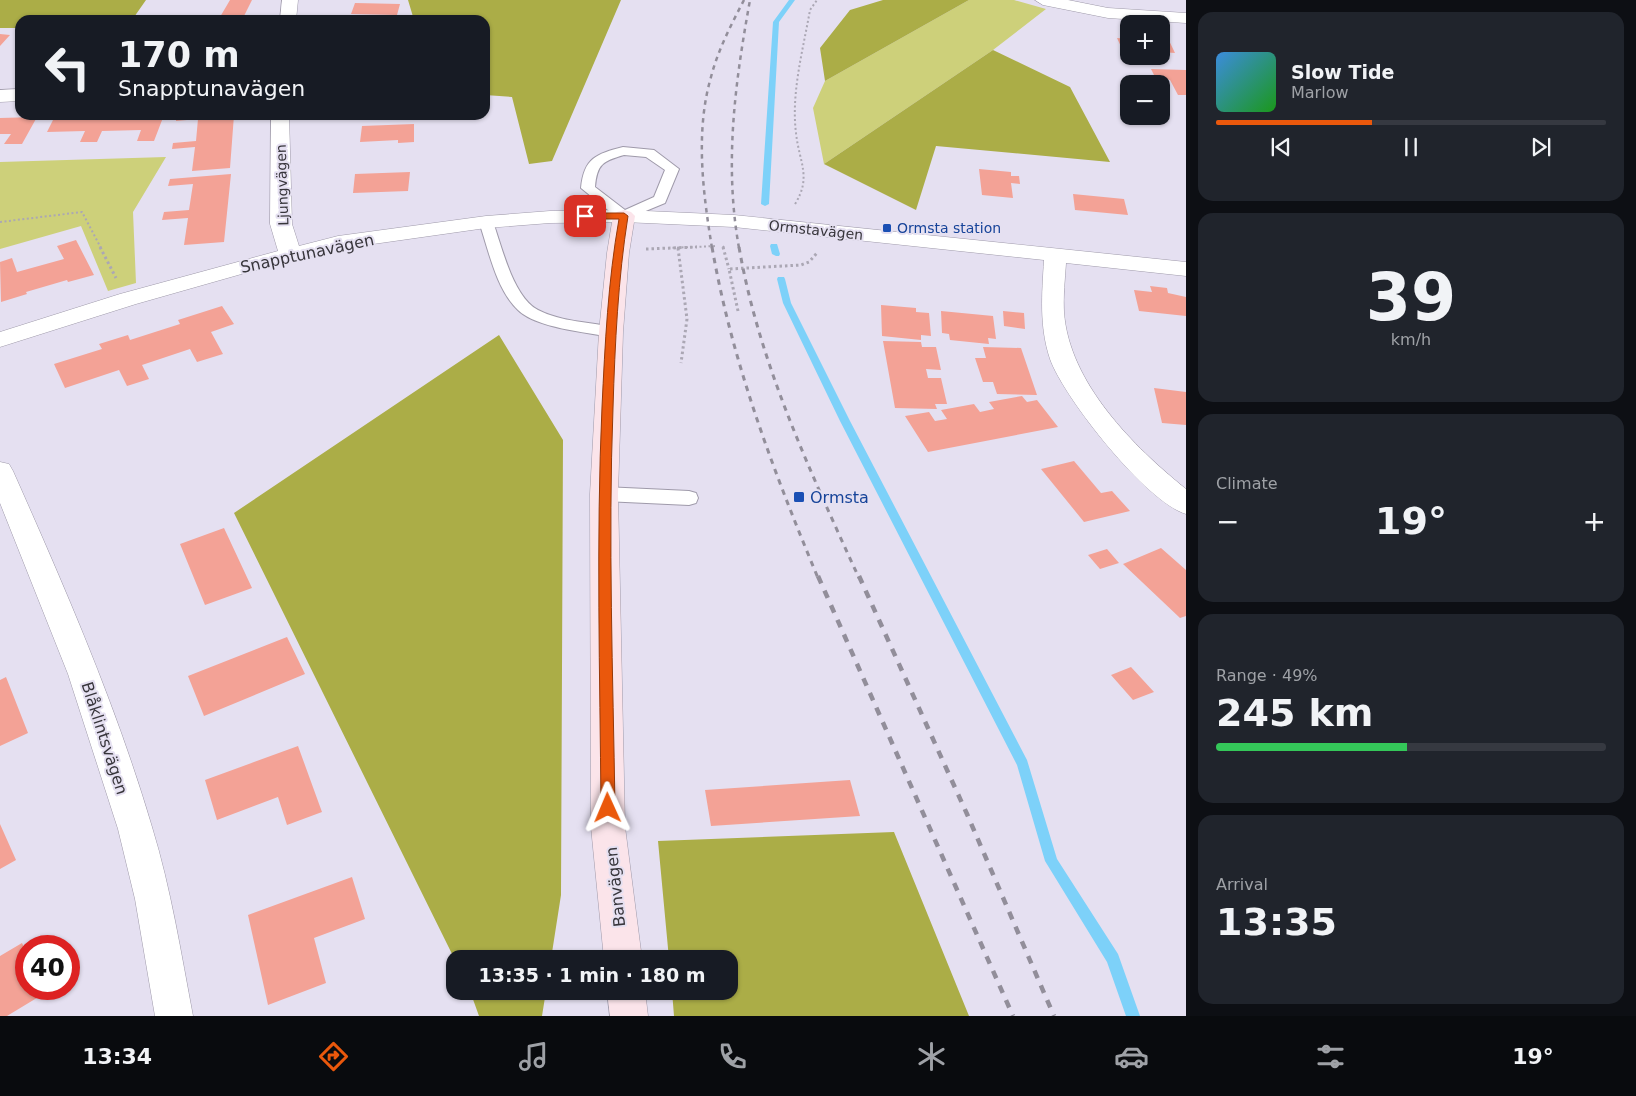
<!DOCTYPE html>
<meta charset="utf-8">
<style>
:root{--surface:#171b24;--page:#20242c;--text:#f1f3f6;--muted:#9ea1a6;--line:#363941;--accent:#ea580c}
body{margin:0;font-family:"DejaVu Sans",sans-serif;background:var(--page);color:var(--text);height:100vh;display:flex;flex-direction:column;font-size:19px;white-space:nowrap}
*{box-sizing:border-box;margin:0}
p{font-size:16px;color:var(--muted)}
.icon{flex:none;width:28px;height:28px;fill:none;stroke:currentColor;stroke-width:2;stroke-linecap:round;stroke-linejoin:round}
.map{position:relative;flex:1;overflow:hidden}
.side{display:flex;flex-direction:column;gap:12px;padding:12px;background:#0d0f14;width:450px}
.side>*{flex:none}
.hud{position:absolute;left:15px;top:15px;width:475px;height:105px;border-radius:15px;box-shadow:0 1px 4px #0004;background:#171b24;color:var(--text);overflow:hidden}
.fabs{position:absolute;left:1120px;top:15px;display:grid;gap:10px}
.fabs a{display:grid;place-items:center;width:50px;height:50px;border-radius:10px;background:var(--surface);box-shadow:0 1px 4px #0004;font-size:25px}
.speed{position:absolute;left:15px;top:935px;display:flex;gap:10px;font-size:25px;font-weight:700;text-align:center}
.speed>*{display:grid;place-content:center;width:65px;height:65px;border-radius:50%;background:var(--surface);box-shadow:0 1px 4px #0004;line-height:1}
.speed .limit{border:8px solid #d22;background:#fff;color:#111}
.pin{position:absolute;display:grid;place-items:center;width:42px;height:42px;color:#fff;margin:-21px;border-radius:10px;box-shadow:0 2px 8px #0006}
.me{position:absolute;width:55px;margin:-28px;rotate:359deg;stroke-linejoin:round;filter:drop-shadow(0 0 4px #0008)}
.turn{display:flex;align-items:center;gap:18px;height:105px;padding:0 20px;font-size:22px}
.turn .icon{width:65px;height:65px;stroke-width:2.5}
.turn b{display:block;font-size:35px;line-height:42px}
.big{font-size:38px;font-weight:700;line-height:1.1}
.side .widget{flex:1;display:flex;flex-direction:column;justify-content:center;gap:8px;min-width:0;padding:0 18px;border-radius:15px;background:var(--page)}
.side .dial{align-items:center;gap:0}
.dial b{font-size:65px;line-height:1}
.song{display:flex;align-items:center;gap:15px}
.cover{width:60px;height:60px;border-radius:8px;background:linear-gradient(135deg,hsl(210 70% 55%),hsl(120 70% 35%))}
.played{height:5px;border-radius:2px;background:linear-gradient(90deg,var(--accent) 40%,var(--line) 40%)}
.keys{display:flex;justify-content:space-around;direction:ltr}
.heat{display:flex;justify-content:space-between;align-items:center;font-size:28px;direction:ltr}
.charge{height:8px;border-radius:4px;background:linear-gradient(90deg,#34c759 49%,var(--line) 0)}
.trip{position:absolute;left:446px;top:950px;width:292px;height:50px;border-radius:15px;background:var(--surface);box-shadow:0 1px 4px #0004;font-weight:700;line-height:50px;text-align:center}
.tab-bar{display:flex;height:80px;justify-content:space-around;align-items:center;background:#090b0e;color:var(--muted)}
.tab-bar .icon{width:35px;height:35px}
.tab-bar .active{color:var(--accent)}
.tab-bar b{font-size:22px;color:var(--text)}
main{display:flex;flex:1;min-height:0}
.map>svg:first-child{display:block}
</style>
<main>
<div class="map">
<svg width="1186" height="1016" viewBox="0 0 1186 1016">
<rect width="100%" height="100%" fill="#e5e0f1"/>
<path fill="#cdd07a" d="M969,0h45l32,9 -53,41 -169,114 -11,-56 12,-27z
M166,157l-33,55 3,71 -28,8 -27,-65 -81,23v-87z"/>
<path fill="#abad47" d="M0,0h146l-14,20h-112v8h-20z
M408,0h213l-69,161 -23,3 -17,-67 -27,-2v-75h-71z
M883,0h86l-144,81 -5,-33 30,-38z
M993,50l77,37 40,75 -174,-16 -20,64 -92,-46z
M499,335l64,105 -2,455 -10,64 -96,1 -221,-447z
M894,832l75,184h-295l-2,-25h58v-32h-61l-11,-118z
M470,991h76l-4,25h-63z"/>
<g fill="none" stroke-linecap="round" stroke-linejoin="round">
<path fill="#7dd1f9" fill-rule="evenodd" d="M789,0h6l-16,22 -10,182 -4,2 -4,-2 12,-182z
M771,244h6l3,10 -1,2h-3l-4,-2 -2,-8z
M778,277h6l1,2 6,24 59,118 177,339 30,99 61,95 22,62h-14l-19,-54 -62,-101 -28,-96 -177,-344 -57,-118 -6,-24z"/>
</g>
<path fill="#f3a296" d="M230,0h22l-9,18 -23,-1z
M355,3l45,1 -3,11 -46,-1z
M1161,30h3l11,23 -14,-1z
M0,34l10,1 -10,11z
M1117,38l12,1v14h-5z
M1151,69l35,1v25h-8l-8,-15 -15,-3z
M164,115l-10,26h-17l4,-11 -39,1 -5,11h-17l5,-11 -38,1 8,-16z
M176,115h58l-4,53 -38,3 3,-24 -23,2 1,-6 23,-2 2,-22 -22,2z
M37,117l-15,27h-18l7,-10h-11v-16z
M414,124v18l-16,1v-3l-38,2 2,-16z
M979,169l32,3v4h8l1,8 -9,-1 2,15 -31,-3z
M410,172l-2,19 -55,2 2,-19z
M231,174l-7,68 -40,3 4,-27 -26,2 2,-8 25,-2 4,-26 -25,2 2,-7z
M1073,194l51,5 4,16 -53,-5z
M76,240l18,35 -26,7 -1,-2 -41,12 1,2 -26,8 -1,-40 12,-4 5,14 47,-13 -7,-13z
M1150,286l17,2 1,5 18,4v19l-47,-5 -5,-21 18,2z
M881,305l35,3v4l13,1 2,23 -10,-1v5l-39,-4z
M222,306l12,18 -23,8 12,22 -26,8 -7,-13 -48,16 7,14 -22,7 -8,-16 -54,18 -11,-24 48,-15 -3,-5 29,-9 2,5 50,-16 -2,-4z
M941,311l52,5 3,23 -8,-1 1,6 -39,-4 -1,-6 -7,-1z
M1003,311l21,2 1,16 -21,-3z
M883,341l38,1 1,5h14l5,23 -15,-1 2,9h13l6,26h-12l2,5 -42,-1z
M983,347l38,1 16,47 -40,-1 -4,-12h-10l-8,-24h11z
M1154,388l32,4v33l-24,-2z
M1022,396l5,6 10,-2 21,27 -130,25 -23,-36 24,-4 6,9 12,-2 -6,-9 33,-6 6,8 14,-3 -5,-7z
M1074,461l27,32 11,-2 18,20 -46,11 -43,-53z
M224,528l28,60 -47,17 -25,-61z
M1161,548l25,22v46l-6,2 -57,-54z
M1107,549l12,14 -19,6 -12,-14z
M287,637l18,37 -101,42 -16,-40z
M1131,667l23,25 -21,8 -22,-25z
M6,677l22,56 -28,13v-66z
M298,746l24,66 -35,13 -9,-28 -61,23 -12,-40z
M850,780l10,36 -149,10 -6,-36z
M0,824l16,36 -16,9z
M352,877l13,42 -51,19 12,45 -58,22 -20,-90z
M22,943l4,9v37h17l2,4 -38,23h-7v-60z"/>
<g fill="none" stroke-linecap="round" stroke-linejoin="round">
<defs>
<path id="lane" d="M623,147l31,3 25,19 -14,34 -41,17 -5,-1 -38,-31c3,-30 15,-34 42,-41zM624,155l22,2 19,13 -11,27 -29,13 -30,-23c2,-23 8,-26 29,-32z
M486,218l7,4c9,25 20,75 45,88 23,12 53,12 79,18l2,4 -2,4 -6,1c-25,-5 -75,-9 -93,-27 -22,-21 -29,-59 -39,-88z
M604,487l85,4 7,2 2,5 -2,5 -7,2 -85,-4 -7,-2 -2,-5 2,-5z"/>
<path id="street" d="M282,0h16l-2,20h-16z
M1035,0h33l40,8 78,5v10l-78,-5 -65,-13z
M20,89v12l-20,1v-12z
M271,115h18l3,109 7,22 39,-10 148,-20 64,-5 74,-1 110,5 452,47v14l-120,-13c-1,16 -3,33 -2,49 5,71 70,135 122,177v25c-40,-12 -122,-116 -136,-155 -11,-33 -8,-65 -6,-99l-310,-33 -110,-5 -74,1 -64,5 -148,21 -93,24 -109,31 -136,43v-15l120,-38 158,-43 -8,-27z
M0,462l9,2 4,7c52,117 103,234 139,356 19,62 29,126 41,189h-38l-20,-117 -17,-70 -50,-155 -68,-171z"/>
<path id="secondary" d="M624,210l7,2 4,4 -6,37 -6,79 -5,162 7,333 17,132h-38l-13,-132 -1,-333 9,-162 8,-79 6,-37 4,-4z
M607,991h38l3,25h-38z"/>
</defs>
<use href="#lane" stroke="#9f9aaa" stroke-width="2"/>
<use href="#street" stroke="#9f9aaa" stroke-width="1"/>
<use href="#secondary" stroke="#9f9aaa" stroke-width="1"/>
<path stroke="#aba7b4" stroke-width="2" stroke-dasharray="2 2.5" stroke-linecap="butt" d="M795,204c17,-27 4,-42 1,-71 -5,-40 7,-83 14,-123l7,-10
M0,222l82,-10 19,36
M723,246l1,2
M668,248l49,-2"/>
<path stroke="#aba7b4" stroke-width="3" stroke-dasharray="2.5 3" stroke-linecap="butt" d="M100,247l16,31
M723,247l6,22
M678,248l9,71 -6,44
M646,249l51,-2
M738,311l-9,-42 72,-4 8,-3 8,-9"/>
<use href="#lane" fill="#fff" fill-rule="evenodd"/>
<use href="#street" fill="#fff" fill-rule="evenodd"/>
<use href="#secondary" fill="#fbe4ea" fill-rule="evenodd"/>
<path stroke="#928e9a" stroke-width="2.5" stroke-dasharray="4.5 4.5" stroke-linecap="butt" d="M712,248c-9,-55 -17,-116 -1,-171 7,-27 20,-52 33,-77
M739,248c-15,-84 -4,-165 11,-248"/>
<path stroke="#928e9a" stroke-width="3" stroke-dasharray="5.5 5.5" stroke-linecap="butt" d="M712,247c20,115 61,223 106,331
M739,247c20,116 71,224 120,331"/>
<path stroke="#928e9a" stroke-width="4.5" stroke-dasharray="8 8" stroke-linecap="butt" d="M818,576l195,440
M859,576l108,238 87,202"/>
</g>
<path fill="#ea580c" stroke="#983908" d="M624,213l4,3c-10,63 -13,127 -15,192 -5,133 0,266 2,400l-2,4 -5,2 -5,-2 -2,-4c-1,-134 -5,-268 1,-401 3,-63 6,-126 17,-188h-34l-4,-3 4,-3z"/>
<g fill="#1a4fb4" stroke="#e5e0f1" stroke-width="2">
<rect x="882" y="223" width="10" height="10" rx="2.5"/>
<rect x="793" y="491" width="12" height="12" rx="2.5"/>
</g>
<g text-anchor="middle" stroke-width="4" stroke-linejoin="round" paint-order="stroke">
<g font-size="14" fill="#37353b" stroke="#e5e0f1">
<text transform="translate(282 185) rotate(-92)" y="5">Ljungvägen</text>
<text transform="translate(816 230) rotate(6)" y="5">Ormstavägen</text>
</g>
<g font-size="14" fill="#164399" stroke="#e5e0f1" text-anchor="start">
<text x="897" y="233">Ormsta station</text>
</g>
<g font-size="16" fill="#37353b" stroke="#e5e0f1">
<text transform="translate(307 253) rotate(-12)" y="6">Snapptunavägen</text>
<text transform="translate(105 738) rotate(72)" y="6">Blåklintsvägen</text>
<text transform="translate(615 887) rotate(-96)" y="6">Banvägen</text>
</g>
<g font-size="16" fill="#164399" stroke="#e5e0f1" text-anchor="start">
<text x="810" y="503">Ormsta</text>
</g>
</g>
</svg>
<div class="fabs">
<a>+</a>
<a>−</a>
</div>
<div class="speed"><div class="limit">40</div></div>
<div class="pin" style="left:585px;top:216px;background:#d93025"><svg class="icon" aria-label="arrive" viewBox="0 0 24 24"><path d="M6 21V4h12l-3 4 3 4H6"/></svg></div>
<svg class="me" style="left:608px;top:808px" viewBox="-20 -20 40 40"><path d="M0-17L14 15 0 8-14 15z" fill="#ea580c" stroke="#fff" stroke-width="4"/></svg>
<div class="trip">13:35 · 1 min · 180 m</div>
<div class="hud">
<div class="turn"><svg class="icon" aria-label="left" viewBox="0 0 24 24"><path d="M17 20v-9H6M10 6l-5 5 5 5"/></svg><div><b>170 m</b>Snapptunavägen</div></div>
</div>
</div>
<section class="side">
<div class="widget">
<div class="song"><i class="cover"></i><div><b>Slow Tide</b><p>Marlow</p></div></div>
<div class="played"></div>
<div class="keys"><svg class="icon" aria-label="previous" viewBox="0 0 24 24"><path d="M18 5L8 12l10 7zM5 5v14"/></svg><svg class="icon" aria-label="pause" viewBox="0 0 24 24"><path d="M8 5v14M16 5v14"/></svg><svg class="icon" aria-label="next" viewBox="0 0 24 24"><path d="M6 5l10 7-10 7zM19 5v14"/></svg></div>
</div>
<div class="widget dial"><b>39</b><p>km/h</p></div>
<div class="widget"><p>Climate</p>
<div class="heat"><a>−</a><b class="big">19°</b><a>+</a></div>
</div>
<div class="widget"><p>Range · 49%</p><b class="big">245 km</b><div class="charge"></div></div>
<div class="widget"><p>Arrival</p><b class="big">13:35</b></div>
</section>
</main>
<nav class="tab-bar">
<b>13:34</b>
<svg class="icon active" aria-label="directions" viewBox="0 0 24 24"><path d="M12 3l9 9-9 9-9-9zM9 14v-3h6M13 9l2 2-2 2"/></svg>
<svg class="icon" aria-label="music" viewBox="0 0 24 24"><path d="M9 18V5l10-2v13"/><circle cx="6" cy="18" r="3"/><circle cx="16" cy="16" r="3"/></svg>
<svg class="icon" aria-label="phone" viewBox="0 0 24 24"><path d="M5 4h4l2 5-3 2q2 4 5 5l2-3 5 2v4C11 20 4 13 5 4z"/></svg>
<svg class="icon" aria-label="climate" viewBox="0 0 24 24"><path d="M12 3v18M4 7l16 10M4 17L20 7"/></svg>
<svg class="icon" aria-label="car" viewBox="0 0 24 24"><path d="M5 17H2v-5l4-1 3-4h7l3 4 3 1v5h-3M9 17h6M6 11h13"/><circle cx="7" cy="17" r="2"/><circle cx="17" cy="17" r="2"/></svg>
<svg class="icon" aria-label="filters" viewBox="0 0 24 24"><path d="M4 7h16M4 17h16"/><circle cx="9" cy="7" r="2"/><circle cx="15" cy="17" r="2"/></svg>
<b>19°</b>
</nav>
